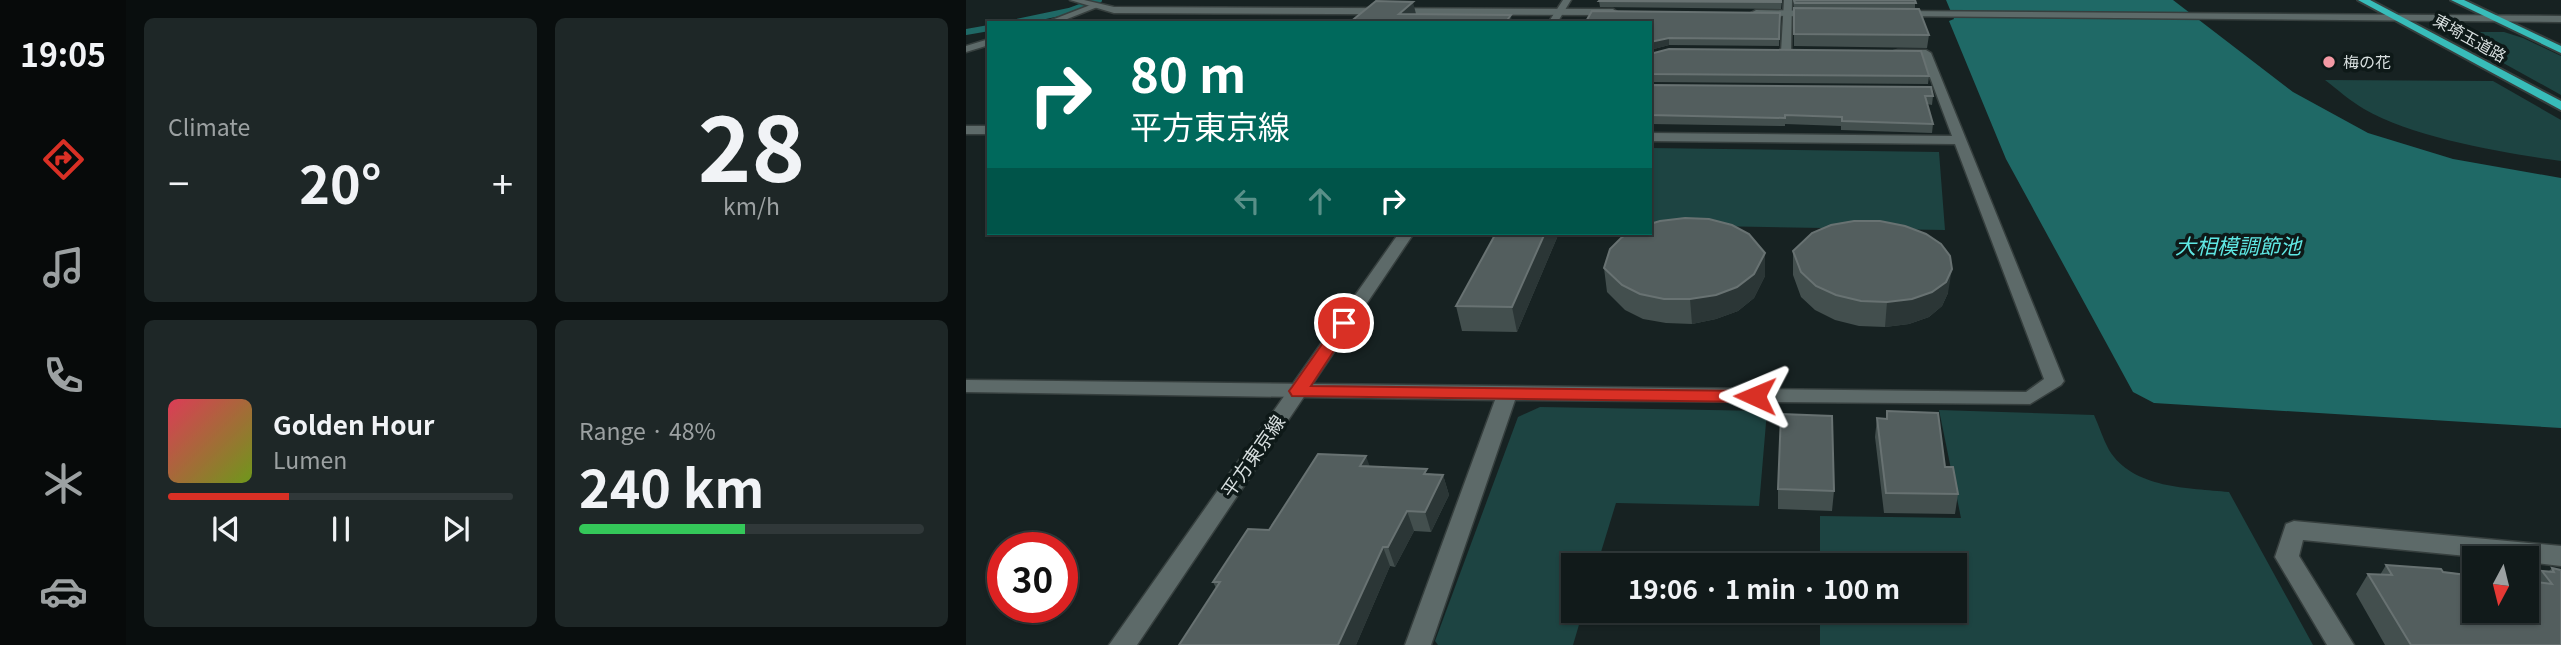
<!DOCTYPE html>
<meta charset="utf-8">
<style>
:root{--surface:#111a1a;--page:#1e2727;--text:#f1f3f6;--muted:#9ca1a2;--line:#303839;--accent:#d93025}
body{margin:0;font-family:Georgia,"Noto Sans JP",serif;background:var(--page);color:var(--text);height:100vh;display:flex;flex-direction:column;font-size:26px;white-space:nowrap}
*{box-sizing:border-box;margin:0}
p{font-size:23px;color:var(--muted)}
.icon{flex:none;width:38px;height:38px;fill:none;stroke:currentColor;stroke-width:2;stroke-linecap:round;stroke-linejoin:round}
.map{position:relative;flex:1;overflow:hidden}
.details{display:flex;flex-direction:column;gap:18px;padding:18px;background:#090e0e;width:840px}
.details>*{flex:none}
.hud{position:absolute;left:21px;top:21px;width:665px;height:214px;border-radius:0px;box-shadow:0 2px 5px #0004,0 0 0 2px var(--line);background:#00695c;color:#fff;overflow:hidden}
.needle{width:46px;rotate:187deg}
.controls{position:absolute;left:1496px;top:546px;display:grid;gap:14px}
.controls a{display:grid;place-items:center;width:77px;height:77px;border-radius:0px;background:var(--surface);box-shadow:0 2px 5px #0004,0 0 0 2px var(--line);font-size:35px}
.speed{position:absolute;left:21px;top:532px;display:flex;gap:14px;font-size:35px;font-weight:700;text-align:center}
.speed>*{display:grid;place-content:center;width:91px;height:91px;border-radius:50%;background:var(--surface);box-shadow:0 2px 5px #0004,0 0 0 2px var(--line);line-height:1}
.speed .limit{border:10px solid #d22;background:#fff;color:#111}
.pin{position:absolute;display:grid;place-items:center;width:60px;height:60px;color:#fff;margin:-30px;border:4px solid #fff;border-radius:50%;box-shadow:0 2px 7px #0007}
.me{position:absolute;width:77px;margin:-38px;rotate:271deg;stroke-linejoin:round;filter:drop-shadow(0 0 5px #0008)}
.turn{display:flex;align-items:center;gap:24px;height:147px;padding:0 28px;font-size:32px}
.turn .icon{width:91px;height:91px;stroke-width:2.5}
.turn b{display:block;font-size:49px;line-height:60px}
.lanes{display:flex;align-items:center;height:66px;padding:0 28px;background:#0003;justify-content:center;gap:35px;direction:ltr}
.lanes .off{opacity:.35}
.big{font-size:52px;font-weight:700;line-height:1.1}
.details .card{flex:1;display:flex;flex-direction:column;justify-content:center;gap:10px;min-width:0;padding:0 24px;border-radius:10px;background:var(--page)}
.details .dial{align-items:center;gap:0}
.dial b{font-size:91px;line-height:1}
.song{display:flex;align-items:center;gap:21px}
.cover{width:84px;height:84px;border-radius:10px;background:linear-gradient(135deg,hsl(350 70% 55%),hsl(80 70% 35%))}
.played{height:7px;border-radius:4px;background:linear-gradient(90deg,var(--accent) 35%,var(--line) 35%)}
.keys{display:flex;justify-content:space-around;direction:ltr}
.heat{display:flex;justify-content:space-between;align-items:center;font-size:38px;direction:ltr}
.charge{height:10px;border-radius:5px;background:linear-gradient(90deg,#34c759 48%,var(--line) 0)}
.details .tiles{flex:1;display:grid;gap:18px;grid-template-columns:repeat(2,1fr)}
.trip{position:absolute;left:595px;top:553px;width:406px;height:70px;border-radius:0px;background:var(--surface);box-shadow:0 2px 5px #0004,0 0 0 2px var(--line);font-weight:700;line-height:70px;text-align:center}
main{display:flex;flex:1;min-height:0}
.dock{display:flex;flex-direction:column;width:126px;justify-content:space-around;align-items:center;background:#070a0a;color:var(--muted)}
.dock .icon{width:49px;height:49px}
.dock .active{color:var(--accent)}
.dock b{font-size:32px;color:var(--text)}
.map>svg:first-child{display:block}
</style>
<main>
<nav class="dock">
<b>19:05</b>
<svg class="icon active" aria-label="directions" viewBox="0 0 24 24"><path d="M12 3l9 9-9 9-9-9zM9 14v-3h6M13 9l2 2-2 2"/></svg>
<svg class="icon" aria-label="music" viewBox="0 0 24 24"><path d="M9 18V5l10-2v13"/><circle cx="6" cy="18" r="3"/><circle cx="16" cy="16" r="3"/></svg>
<svg class="icon" aria-label="phone" viewBox="0 0 24 24"><path d="M5 4h4l2 5-3 2q2 4 5 5l2-3 5 2v4C11 20 4 13 5 4z"/></svg>
<svg class="icon" aria-label="climate" viewBox="0 0 24 24"><path d="M12 3v18M4 7l16 10M4 17L20 7"/></svg>
<svg class="icon" aria-label="car" viewBox="0 0 24 24"><path d="M5 17H2v-5l4-1 3-4h7l3 4 3 1v5h-3M9 17h6M6 11h13"/><circle cx="7" cy="17" r="2"/><circle cx="17" cy="17" r="2"/></svg>
</nav>
<section class="details">
<div class="tiles">
<div class="card"><p>Climate</p>
<div class="heat"><a>−</a><b class="big">20°</b><a>+</a></div>
</div>
<div class="card dial"><b>28</b><p>km/h</p></div>
<div class="card">
<div class="song"><i class="cover"></i><div><b>Golden Hour</b><p>Lumen</p></div></div>
<div class="played"></div>
<div class="keys"><svg class="icon" aria-label="previous" viewBox="0 0 24 24"><path d="M18 5L8 12l10 7zM5 5v14"/></svg><svg class="icon" aria-label="pause" viewBox="0 0 24 24"><path d="M8 5v14M16 5v14"/></svg><svg class="icon" aria-label="next" viewBox="0 0 24 24"><path d="M6 5l10 7-10 7zM19 5v14"/></svg></div>
</div>
<div class="card"><p>Range · 48%</p><b class="big">240 km</b><div class="charge"></div></div>
</div>
</section>
<div class="map">
<svg width="1595" height="645" viewBox="0 0 1595 645">
<rect width="100%" height="100%" fill="#172222"/>
<path fill="#1d4442" d="M1488,32h50l19,6 38,18v39l-110,-61z
M1359,80l168,1 68,39v41c-57,-8 -147,-23 -197,-52 -14,-8 -27,-20 -39,-29z
M684,148l289,4 6,78 -291,-5 -4,-2z
M574,407l227,4 -8,95 -143,-3 -19,62h-24v46h10l-10,34h-135l-3,-4 83,-224z
M973,410l155,5c5,11 9,24 15,35 24,39 80,38 120,42l84,153h-493v-34h135v-46h-135v-49l141,2z"/>
<path fill="#1f6966" d="M980,0h227l120,92 75,41 85,26 108,19v250l-407,-25 -21,-11 -127,-233 -57,-138 5,-2z"/>
<g fill="none" stroke-linecap="round" stroke-linejoin="round">
<path stroke="#1f6966" stroke-width="6" d="M46,23l57,-12 30,-11
M0,32l23,-4"/>
<defs>
<path id="minor" d="M818,0h8l-1,52 -5,3 -5,-3z
M127,4l7,2 -43,17h-13z
M23,39v6l-23,7v-6z
M932,50h28l5,3 133,328 -3,4 -31,19 -515,-4 -84,245h-26l90,-245 -529,-8v-12l1060,12 18,-13 -89,-235 -305,-3v-8l302,3 -30,-80 -28,-1v-4z
M0,126h23v8h-23z
M1328,521l267,25v20l-34,-4v-4h-40l-184,-18 -4,16 55,89h-27l-52,-88 11,-33z"/>
<path id="tertiary" d="M104,0h14l30,7 499,2 4,3 -4,3 -499,-2z
M790,10l60,1 5,3 -5,3 -63,-2 -2,-2z
M934,11l661,5v6l-664,-6v-4z"/>
<path id="secondary" d="M597,0h8l-14,23h-9z
M433,233h15l-277,412h-28z"/>
<path id="trunk" d="M1392,0h12l191,101v9z
M1485,0h13l97,46v7z"/>
</defs>
<use href="#minor" stroke="#363f3e" stroke-width="3"/>
<use href="#tertiary" stroke="#363f3e" stroke-width="3"/>
<use href="#secondary" stroke="#363f3e" stroke-width="3"/>
<use href="#trunk" stroke="#363f3e" stroke-width="4"/>
<use href="#minor" fill="#5d6a69" fill-rule="evenodd"/>
<use href="#tertiary" fill="#5d6a69" fill-rule="evenodd"/>
<use href="#secondary" fill="#5d6a69" fill-rule="evenodd"/>
<use href="#trunk" fill="#38bcb9" fill-rule="evenodd"/>
</g>
<path fill="#434f4e" d="M634,0h182l-1,9 -181,-2 -1,-6z
M827,0h122v9l14,26 -2,13 -133,-2v-37z
M814,13l-1,33 -110,-1 -19,5v-27z
M684,54l279,22 -1,8 -278,-2z
M684,85l283,11 -1,9 -5,-1 6,20 -1,9 -91,-3v-4l-56,-2v2l-135,-2z
M593,233l-42,99 -55,-1 -6,-25z
M827,251l155,42 -6,13 -13,11 -20,7 -24,3 -26,-1 -24,-6 -20,-10 -14,-13 -8,-22z
M799,253v23l-11,22 -16,13 -22,8 -24,5 -26,-1 -23,-4 -18,-9 -18,-18 -3,-24z
M921,411l58,56 13,27 -3,20 -71,-1 -9,-76 2,-19 9,1z
M403,466l74,9 6,20 -18,37 -17,-1 -19,36 -5,-1 -34,79h-177l37,-57 -3,-6z
M812,489l56,2 -2,20 -54,-2z
M1420,565l147,17 9,-11h7l3,-3 9,2v75h-176l-29,-51 12,-20 12,1z"/>
<path fill="#2b3636" d="M447,2l4,16 -18,-4z
M545,15l1,8h-7z
M703,38v7l-19,5v-8z
M579,233h14l-42,99 -5,-25z
M799,253v23l-11,22 -16,13 -22,8 -24,5 -2,-25z
M986,269l-4,24 -6,13 -13,11 -20,7 -24,3 2,-25z
M400,456l7,19 -13,-9z
M477,475l6,20 -18,37 -6,-20z
M441,511l7,20 -19,36 -7,-20z
M417,547l7,19 -34,79h-18z"/>
<path fill="#535e5e" stroke="#687272" stroke-width="2" d="M634,0h181v2l-182,-1z
M828,0h121l1,3h-121z
M410,1l37,1 -14,12 112,1 -6,8h-156z
M828,8l125,1 10,26 -135,-1z
M626,11l188,2 -1,26 -110,-1 -19,4v-19h-65z
M703,49l252,2 8,25 -279,-2v-20z
M684,85l281,2 2,9h-8l8,28 -91,-3v-4l-57,-2v3l-135,-3z
M719,218l24,1 23,6 17,9 16,19 -11,21 -17,13 -21,8 -26,4h-26l-24,-5 -18,-9 -18,-17 6,-19 11,-11 8,-5h21v-9l10,-3z
M888,221h26l25,5 21,8 15,10 9,12 2,13 -6,13 -14,10 -20,7 -25,3 -26,-1 -25,-6 -20,-9 -15,-14 -8,-21 19,-18 19,-8z
M530,233h49l-33,74 -56,-1z
M921,411l51,2 7,54h8l5,27 -72,-1 -9,-75 10,1z
M815,414l51,2 2,75 -56,-2z
M352,454l48,2 -6,10 67,3 -3,5 19,1 -18,37 -18,-1 -19,36h-5l-45,98h-159l41,-63h-7l35,-53 21,1z
M1420,565l55,4 2,3 31,4v35h53v-30l25,3 -10,-13 12,1 -2,-4 9,2v75h-150l-43,-71 24,1z"/>
<path fill="#d93025" stroke="#8d1f18" stroke-width="2" d="M378,319l8,4 -41,63 444,5 9,5 -9,6 -463,-6 -3,-5 3,-4 47,-67z"/>
<circle fill="#f49aa5" stroke="#0e1918" stroke-width="2.5" cx="1363" cy="62" r="7"/>
<g text-anchor="middle" stroke-width="7" stroke-linejoin="round" paint-order="stroke">
<g font-size="16" fill="#d8dfdf" stroke="#0e1918">
<text transform="translate(1504 38) rotate(29)" y="6">東埼玉道路</text>
</g>
<g font-size="16" fill="#d8dfdf" stroke="#0e1918" text-anchor="start">
<text x="1377" y="68">梅の花</text>
</g>
<g font-size="19" fill="#d8dfdf" stroke="#0e1918">
<text transform="translate(287 456) rotate(-55)" y="7">平方東京線</text>
</g>
<g font-size="21" font-style="italic" fill="#5fe7e3" stroke="#0e1918">
<text x="1272" y="254">大相模調節池</text>
</g>
</g>
</svg>
<div class="controls">
<a><svg class="needle" viewBox="-14 -14 28 28"><path d="M0-13l5 13h-10z" fill="#e53935"/><path d="M0 13l5-13h-10z" fill="#9ca1a2"/></svg></a>
</div>
<div class="speed"><div class="limit">30</div></div>
<div class="pin" style="left:378px;top:323px;background:#d93025"><svg class="icon" aria-label="arrive" viewBox="0 0 24 24"><path d="M6 21V4h12l-3 4 3 4H6"/></svg></div>
<svg class="me" style="left:789px;top:396px" viewBox="-20 -20 40 40"><path d="M0-17L14 15 0 8-14 15z" fill="#d93025" stroke="#fff" stroke-width="4"/></svg>
<div class="trip">19:06 · 1 min · 100 m</div>
<div class="hud">
<div class="turn"><svg class="icon" aria-label="right" viewBox="0 0 24 24"><path d="M7 20v-9h11M14 6l5 5-5 5"/></svg><div><b>80 m</b>平方東京線</div></div>
<div class="lanes"><svg class="icon off" aria-label="left" viewBox="0 0 24 24"><path d="M17 20v-9H6M10 6l-5 5 5 5"/></svg><svg class="icon off" aria-label="ahead" viewBox="0 0 24 24"><path d="M12 20V5M6 11l6-6 6 6"/></svg><svg class="icon" aria-label="right" viewBox="0 0 24 24"><path d="M7 20v-9h11M14 6l5 5-5 5"/></svg></div>
</div>
</div>
</main>
